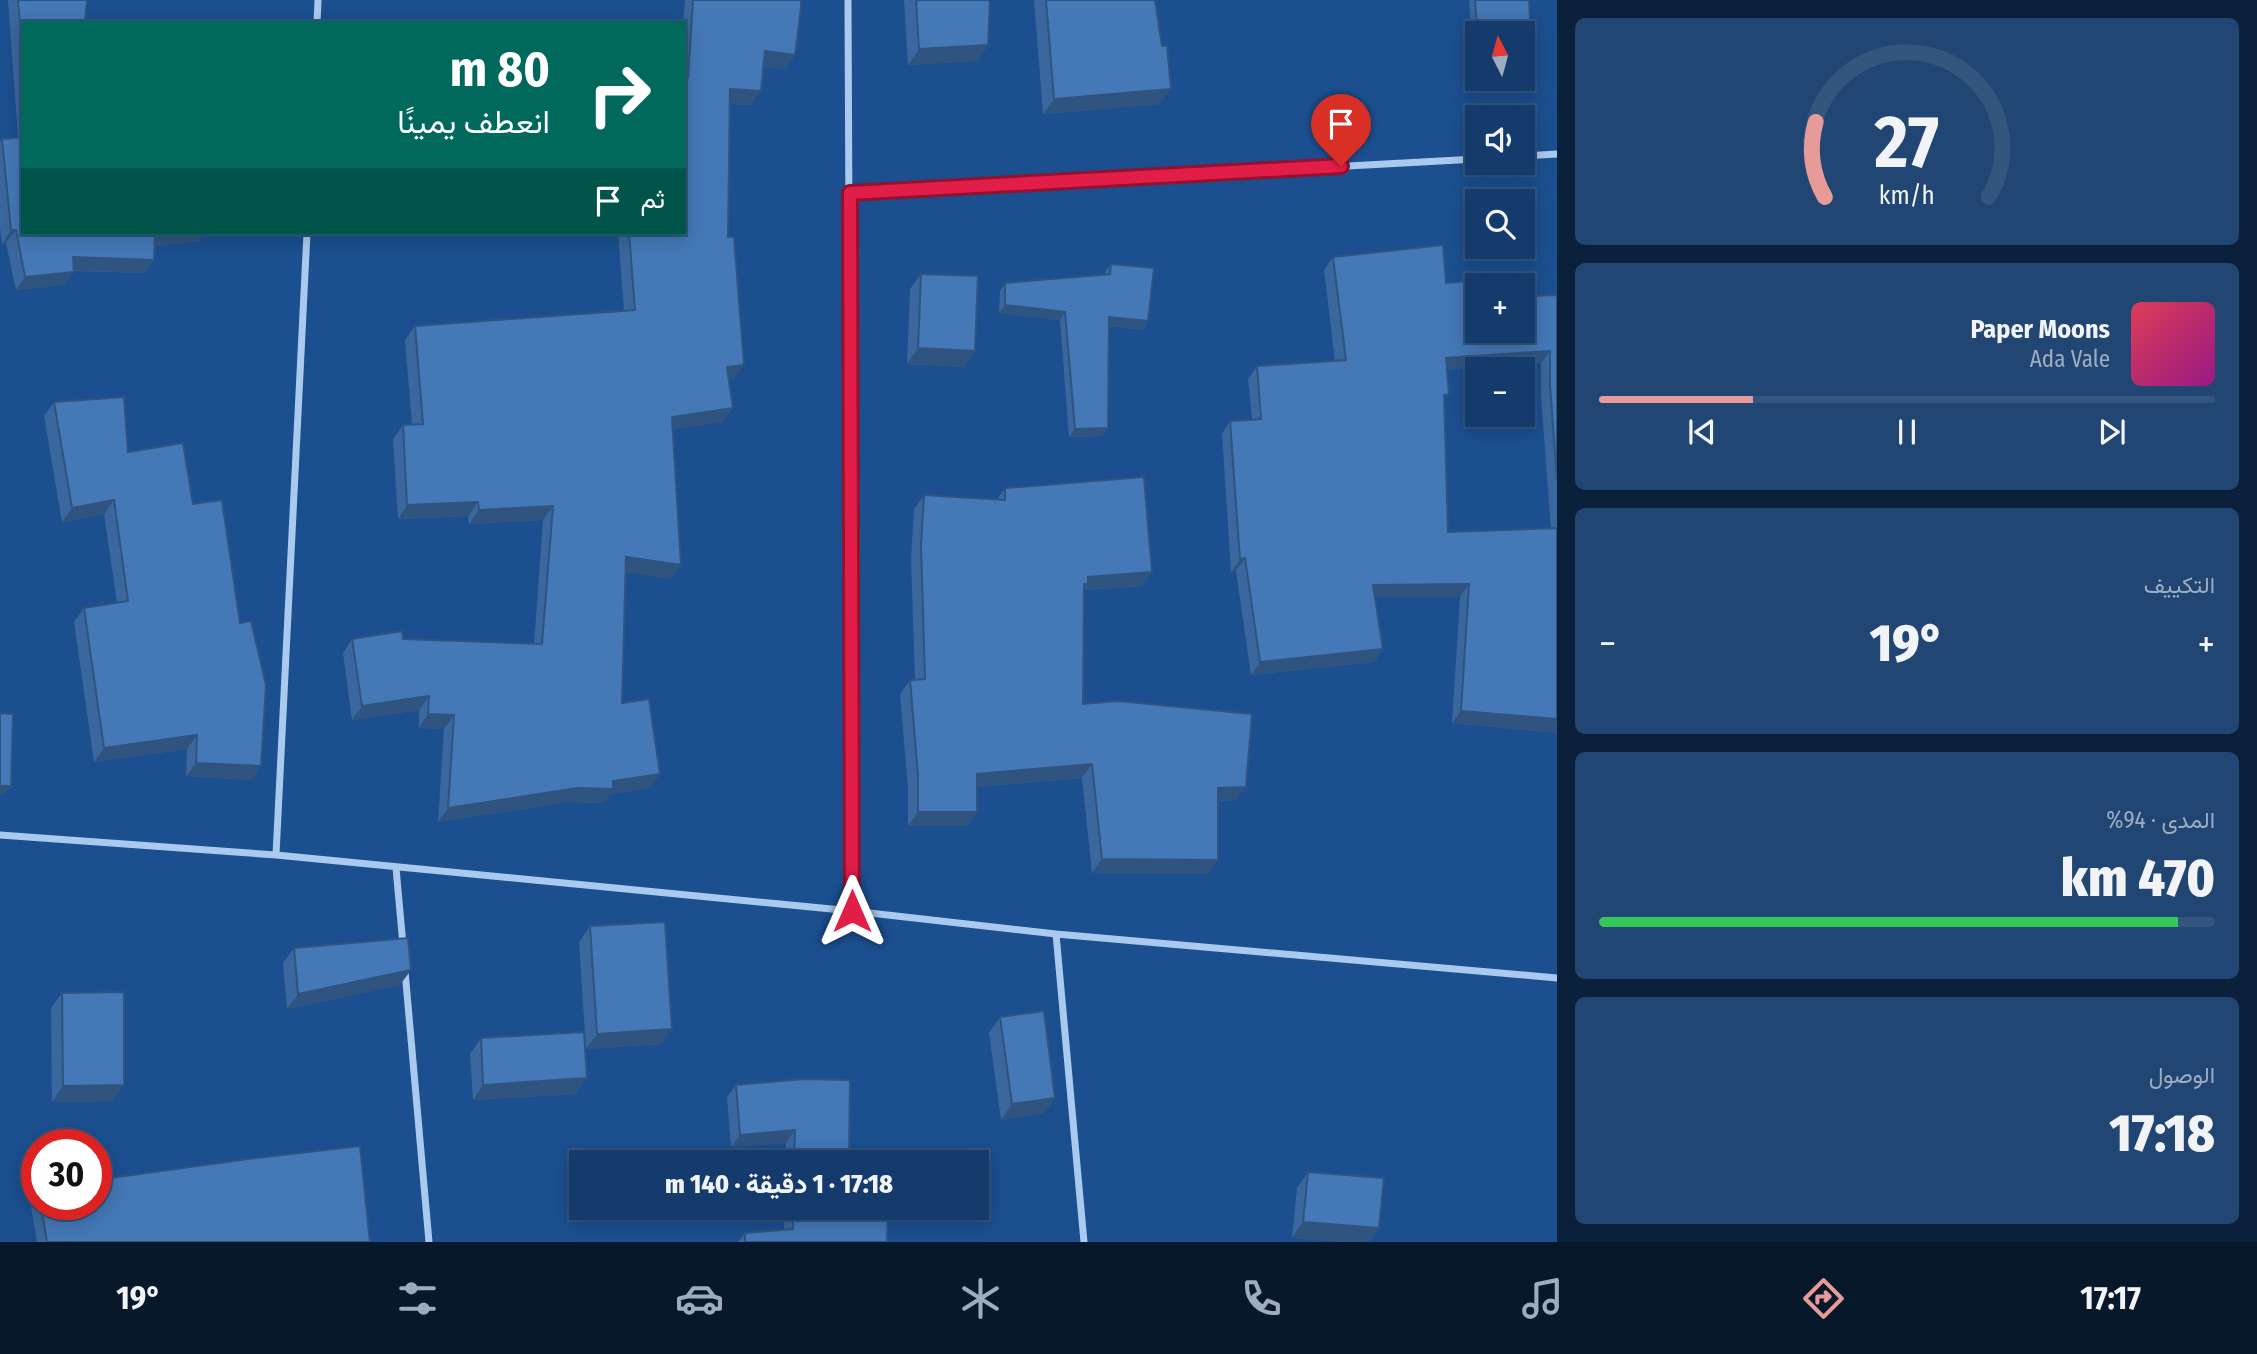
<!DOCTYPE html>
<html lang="ar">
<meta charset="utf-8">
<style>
:root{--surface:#143b6b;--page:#214673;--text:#f1f3f6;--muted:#9dadc1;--line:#33557e;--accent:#e69b98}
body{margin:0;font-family:"Fira Sans Condensed",Vazirmatn,sans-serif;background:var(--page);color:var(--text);direction:rtl;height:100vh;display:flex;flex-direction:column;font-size:26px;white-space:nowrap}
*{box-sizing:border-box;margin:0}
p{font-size:23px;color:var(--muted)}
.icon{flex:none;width:38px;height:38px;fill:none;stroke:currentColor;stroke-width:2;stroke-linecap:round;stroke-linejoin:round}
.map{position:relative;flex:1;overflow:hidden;direction:ltr}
.panel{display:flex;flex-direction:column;gap:18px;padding:18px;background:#0b203b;width:700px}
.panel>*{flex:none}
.guide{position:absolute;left:21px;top:21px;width:665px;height:214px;border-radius:0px;box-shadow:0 4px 18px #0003,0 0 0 2px var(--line);direction:rtl;background:#00695c;color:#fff;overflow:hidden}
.needle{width:46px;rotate:354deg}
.fabs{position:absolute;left:1465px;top:21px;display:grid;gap:14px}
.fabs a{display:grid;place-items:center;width:70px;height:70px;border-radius:0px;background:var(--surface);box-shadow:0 4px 18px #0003,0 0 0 2px var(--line);font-size:35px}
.speed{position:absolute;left:21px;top:1129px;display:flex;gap:14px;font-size:35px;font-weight:700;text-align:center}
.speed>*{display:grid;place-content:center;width:91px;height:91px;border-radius:50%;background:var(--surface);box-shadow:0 4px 18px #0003,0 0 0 2px var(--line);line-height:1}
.speed .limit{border:10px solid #d22;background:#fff;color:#111}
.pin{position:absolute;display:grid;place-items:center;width:60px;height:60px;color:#fff;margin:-72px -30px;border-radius:50% 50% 50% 0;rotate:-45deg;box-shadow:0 0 7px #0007}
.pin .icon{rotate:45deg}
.me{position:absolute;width:77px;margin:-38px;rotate:0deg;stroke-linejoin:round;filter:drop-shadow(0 0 5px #0008)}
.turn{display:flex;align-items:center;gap:24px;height:147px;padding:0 21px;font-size:32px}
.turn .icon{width:91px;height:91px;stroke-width:2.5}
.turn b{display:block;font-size:49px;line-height:60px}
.then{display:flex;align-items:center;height:66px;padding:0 21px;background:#0003;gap:14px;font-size:26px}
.big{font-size:52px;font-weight:800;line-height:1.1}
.panel .card{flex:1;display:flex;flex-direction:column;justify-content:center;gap:10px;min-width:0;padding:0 24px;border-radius:10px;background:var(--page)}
.panel .dial{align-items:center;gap:0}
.dial svg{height:182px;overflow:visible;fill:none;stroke:var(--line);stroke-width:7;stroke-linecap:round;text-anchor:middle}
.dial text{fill:var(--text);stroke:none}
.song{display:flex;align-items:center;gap:21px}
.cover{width:84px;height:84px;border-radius:10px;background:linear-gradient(135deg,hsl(350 70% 55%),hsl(310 70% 35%))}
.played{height:7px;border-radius:4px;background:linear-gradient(90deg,var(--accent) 25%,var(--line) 25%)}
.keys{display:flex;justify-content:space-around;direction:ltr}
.heat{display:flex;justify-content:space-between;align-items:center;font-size:38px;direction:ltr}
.charge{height:10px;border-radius:5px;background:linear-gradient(90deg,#34c759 94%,var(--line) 0)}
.trip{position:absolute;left:569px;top:1150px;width:420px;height:70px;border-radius:0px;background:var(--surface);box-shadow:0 4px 18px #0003,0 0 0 2px var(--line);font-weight:800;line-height:70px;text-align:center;direction:rtl}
.dock{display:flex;height:112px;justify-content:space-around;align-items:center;background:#08182b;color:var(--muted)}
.dock .icon{width:49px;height:49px}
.dock .current{color:var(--accent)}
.dock b{font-size:32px;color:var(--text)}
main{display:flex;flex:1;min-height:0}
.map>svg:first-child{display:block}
</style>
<main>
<section class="panel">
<div class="card dial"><svg viewBox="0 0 100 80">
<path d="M14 69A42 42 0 1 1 86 69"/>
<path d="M14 69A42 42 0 0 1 10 36" stroke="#e69b98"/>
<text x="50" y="56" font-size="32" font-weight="700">27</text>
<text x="50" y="72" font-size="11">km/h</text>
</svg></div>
<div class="card">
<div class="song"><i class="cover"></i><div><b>Paper Moons</b><p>Ada Vale</p></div></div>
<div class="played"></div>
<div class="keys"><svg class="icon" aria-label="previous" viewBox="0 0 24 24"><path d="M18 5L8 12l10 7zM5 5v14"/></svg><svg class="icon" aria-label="pause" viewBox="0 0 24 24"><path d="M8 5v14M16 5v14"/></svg><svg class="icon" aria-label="next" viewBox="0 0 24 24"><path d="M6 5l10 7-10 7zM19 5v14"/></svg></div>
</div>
<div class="card"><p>التكييف</p>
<div class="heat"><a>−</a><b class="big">19°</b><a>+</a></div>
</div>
<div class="card"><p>المدى · 94%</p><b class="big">470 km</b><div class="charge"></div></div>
<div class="card"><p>الوصول</p><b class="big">17:18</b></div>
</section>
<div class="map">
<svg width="1557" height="1242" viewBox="0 0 1557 1242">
<rect width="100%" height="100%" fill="#1b4f8f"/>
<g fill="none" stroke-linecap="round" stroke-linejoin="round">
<path stroke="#a9c9ee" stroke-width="7" d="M848,0l4,911
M317,23l1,-23
M1522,156l35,-2
M850,193l627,-34
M0,835l276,20 576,56 204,23 501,44
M276,855l31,-622
M396,868l7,77
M1056,934l28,308
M405,971l24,271"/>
</g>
<path fill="#3a679d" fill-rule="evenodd" d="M8,0h79l-64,23v210h182l-6,8 -44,5 -1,14 -9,13 -71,-2 -10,14 -48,5 -10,-47 -4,1 -2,-17v-85l2,-3 16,-2z
M685,0h116l-6,55 -10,14 -22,-3 -12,39 -21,-1 -2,133 6,142 -5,1 -6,42 -50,7 8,136 -10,14 -45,-7 -4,131 28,85 -40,6 -7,9 -36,-1 -129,20 6,-93 -25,-1v-18l-67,10 -9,-67 9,-14h51l131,5 9,-124 -74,4 -1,-8 -70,3 -5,-80 10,-14 9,-1 -7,-84 10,-14 209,-15 -6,-78h66v-210h-1z
M904,0h86l-2,45 -11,16 -69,4z
M1034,0h121l5,104 -117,10z
M1469,0h60l1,20 -5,8 -54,4z
M1333,257l113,26 86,13 25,-1v438l-105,-10 8,-126h-85l8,52 -9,13 -123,13 -15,-104 -5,1 -9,-138 8,-13 22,-2 -4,-40 9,-13 78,-5 -11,-91zM1541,363v34l10,132 -103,3 -4,-131 3,-31z
M1111,264l37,57 -5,9 -34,-4 -7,110 -33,1 -9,-117 -61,-7 1,-22 5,-8 100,-8v-3z
M921,274l43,93 -57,-3 3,-75z
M54,402l74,50 65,52 59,276 -66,-4 1,-27 -93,13 -20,-140 10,-14 33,-5 -13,-89 -42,8 -18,-106z
M1005,488l147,84 -10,14 -58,4 -1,114 153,96 -18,1v59l-10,14 -116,-1 -10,-95 -105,9v25l-10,14h-59v-37l-8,-95 10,-14 5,-1 -4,-121 3,-49 10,-14 73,4z
M590,926l71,118 -75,5 -7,-107z
M294,948l106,37 -113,24 -4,-46z
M62,993l51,108 -61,1 -1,-94z
M1000,1017l55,81 -11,15 -43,7 -12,-87z
M481,1038l95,56 -103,6 -3,-46z
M736,1085l113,77h-63v-19l-55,4 -4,-50z
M1308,1172l71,56 -10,14h-23l-54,-4 5,-50z
M37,1191v13h59l274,38h-333l-7,-42z
M785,1208h103l-1,34h-149l7,-9 39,-3z"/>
<path fill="#305480" d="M1530,20l-5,8 -54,4 6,-8z
M988,45l-11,16 -69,4 11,-16z
M765,51l30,4 -10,14 -30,-4z
M730,89l31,2 -10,14 -30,-2z
M1171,89l-11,15 -117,10 11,-15z
M11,230h5l-10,13 -4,1z
M165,233h40l-6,8 -53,6 9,-13z
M425,233h35l-37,3z
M73,257l81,3 -9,13 -82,-3z
M74,272l-10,13 -48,5 9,-13z
M1005,305l60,7 -5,8 -61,-7z
M1109,317l39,4 -5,9 -40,-5z
M918,348l57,3 -11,16 -57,-3z
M1550,351l-9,12 -104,8 9,-13z
M744,365l-10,14 -17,2 10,-14z
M733,408l-10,14 -60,9 9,-14z
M1108,428l-6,8 -33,1 6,-8z
M114,500l-10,14 -42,8 10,-14z
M478,502l-10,14 -70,3 9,-14z
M553,506l-10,14 -74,4 10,-14z
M626,557l55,8 -10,14 -55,-8z
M1245,558l-9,13 -5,1 9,-13z
M1152,572l-10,14 -62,4 8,-13z
M1469,584l-9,13h-95l8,-12z
M1383,649l-9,13 -123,13 9,-13z
M429,696l-10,14 -67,10 10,-14z
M1461,711l96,8v14l-105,-10z
M428,714l26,1 -10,14 -25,-1z
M197,735l-10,14 -93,13 10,-14z
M196,763l65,3 -9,14 -66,-4z
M1092,764l-10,14 -115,10 10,-14z
M660,774l-10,14 -40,6 -7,9 -36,-1 -129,20 10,-14z
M0,786h11l-6,8h-5z
M1246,787l-10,13 -27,1 9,-13z
M918,812h59l-10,14h-59z
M1102,859l116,1 -10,14 -116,-1z
M411,970l-11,15 -113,24 11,-15z
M672,1029l-11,15 -75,5 11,-15z
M587,1078l-11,16 -103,6 10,-15z
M124,1085l-11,16 -61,1 11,-16z
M1055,1098l-11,15 -43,7 11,-16z
M795,1130l-9,13 -55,4 9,-12z
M1303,1222l76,6 -10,14h-23l-54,-4z"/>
<path fill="#4478b7" stroke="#305480" stroke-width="2" fill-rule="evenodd" d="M18,0h69l-2,23h-62v37z
M693,0h108v8l-6,47 -30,-4 -4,40 -31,-2 -2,148h6l10,128 -17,2 6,41 -61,9 9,148 -55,-8 -4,146 27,-4 11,75 -47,7v8l-36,-1 -129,20 6,-93 -26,-1 1,-18 -67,10 -10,-67 50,-8 1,8 139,5 11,-138 -74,4 -1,-8 -71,3 -4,-80 20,-1 -8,-98 220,-16 -6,-77h55v-155h4z
M916,0h74l-2,45 -69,4z
M1046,0h109l7,46h5l4,43 -117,10z
M1475,0h54l1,20 -53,4z
M23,137v96h142l-10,1 -1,26 -81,-3 1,15 -49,5 -9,-47h-5l-9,-91z
M1443,245l3,38 85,-7 1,20 25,-1v185l-7,-95v-34l-104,7 3,36 -5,1 4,137 109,-4v191l-96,-8 8,-127 -96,1 10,64 -123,13 -15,-104 -5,1 -10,-138 31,-2 -4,-53 89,-6 -13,-103zM1477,285h45v46h-45z
M1111,264l43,4 -6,53 -39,-4 -1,111 -33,1 -10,-117 -60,-7v-22l105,-9z
M921,274l57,2 -3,75 -57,-3z
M124,397l4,55 55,-9 10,61 29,-4 18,123 11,-2 15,64 -5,81 -65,-3 1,-28 -93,13 -20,-140 44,-7 -14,-101 -42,8 -18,-106z
M1144,477l8,95 -64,5v7h-4l-1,120 35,-3 134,13 -6,73 -28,1v72l-116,-1 -10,-95 -115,10v38h-59v-37l-8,-95 15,-1 -4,-134 3,-50 81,5v-12z
M0,713l13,1 -2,72h-11z
M665,922l7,107 -75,5 -7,-108z
M408,938l3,32 -113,24 -4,-46z
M124,992v93l-61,1 -1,-93z
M1044,1011l11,87 -43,6 -12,-87z
M584,1032l3,46 -104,7 -2,-47z
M803,1079l47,1 -1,82h-55l1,-32 -55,5 -4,-50z
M360,1146l10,96h-323l-6,-38h55v-24l152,-21z
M1308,1172l76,6 -5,50 -76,-6z
M793,1208h95l-1,34h-142v-9l48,-4z"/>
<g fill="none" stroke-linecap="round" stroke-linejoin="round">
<defs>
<path id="route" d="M852,911l-2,-718 491,-27"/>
</defs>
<use href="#route" stroke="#92132f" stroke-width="18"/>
<use href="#route" stroke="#e11d48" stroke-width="12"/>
</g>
</svg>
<div class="fabs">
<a><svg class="needle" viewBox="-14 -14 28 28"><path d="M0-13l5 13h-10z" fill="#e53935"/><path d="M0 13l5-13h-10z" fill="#9dadc1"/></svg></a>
<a><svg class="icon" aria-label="sound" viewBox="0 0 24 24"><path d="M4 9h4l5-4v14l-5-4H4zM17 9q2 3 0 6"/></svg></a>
<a><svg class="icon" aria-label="search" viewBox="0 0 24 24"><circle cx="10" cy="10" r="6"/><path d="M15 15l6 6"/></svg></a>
<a>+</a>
<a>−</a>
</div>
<div class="speed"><div class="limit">30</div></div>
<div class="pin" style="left:1341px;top:166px;background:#d93025"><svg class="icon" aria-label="arrive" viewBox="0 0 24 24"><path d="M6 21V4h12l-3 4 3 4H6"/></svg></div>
<svg class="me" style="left:852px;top:911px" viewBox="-20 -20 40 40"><path d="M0-17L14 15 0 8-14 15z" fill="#e11d48" stroke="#fff" stroke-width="4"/></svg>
<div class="trip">17:18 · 1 دقيقة · 140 m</div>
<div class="guide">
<div class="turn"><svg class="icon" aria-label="right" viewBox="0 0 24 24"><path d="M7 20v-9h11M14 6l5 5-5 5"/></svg><div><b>80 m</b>انعطف يمينًا</div></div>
<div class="then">ثم<svg class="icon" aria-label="arrive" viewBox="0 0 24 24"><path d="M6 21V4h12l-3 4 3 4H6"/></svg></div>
</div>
</div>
</main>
<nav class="dock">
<b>17:17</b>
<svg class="icon current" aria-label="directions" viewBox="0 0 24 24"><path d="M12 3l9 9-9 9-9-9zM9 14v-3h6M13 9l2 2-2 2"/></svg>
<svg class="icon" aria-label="music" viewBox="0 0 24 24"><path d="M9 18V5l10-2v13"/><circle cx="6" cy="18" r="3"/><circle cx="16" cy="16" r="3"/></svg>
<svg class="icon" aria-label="phone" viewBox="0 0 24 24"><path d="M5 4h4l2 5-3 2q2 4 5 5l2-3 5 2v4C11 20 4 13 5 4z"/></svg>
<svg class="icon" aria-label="climate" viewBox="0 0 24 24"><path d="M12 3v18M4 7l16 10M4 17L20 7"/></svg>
<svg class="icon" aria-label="car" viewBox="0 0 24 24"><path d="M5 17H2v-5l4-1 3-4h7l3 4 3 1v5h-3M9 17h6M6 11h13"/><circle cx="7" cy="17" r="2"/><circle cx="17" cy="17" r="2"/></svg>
<svg class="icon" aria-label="filters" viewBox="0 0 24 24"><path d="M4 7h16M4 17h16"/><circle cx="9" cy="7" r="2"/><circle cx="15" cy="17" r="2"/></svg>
<b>19°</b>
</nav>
